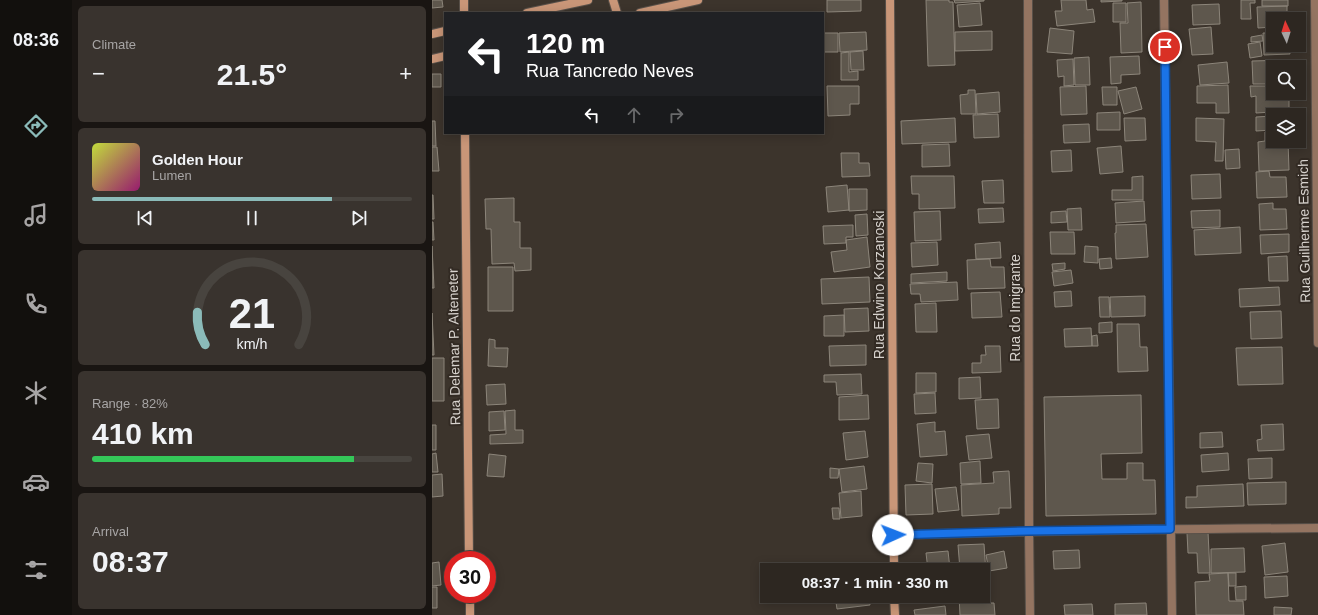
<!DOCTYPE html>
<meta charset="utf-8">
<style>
:root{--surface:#2d2721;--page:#39332e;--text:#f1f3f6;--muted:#a7a5a5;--line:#48443f;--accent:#8bbbb9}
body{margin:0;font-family:Helvetica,sans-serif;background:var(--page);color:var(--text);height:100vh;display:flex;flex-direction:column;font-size:15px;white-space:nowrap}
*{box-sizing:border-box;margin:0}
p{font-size:13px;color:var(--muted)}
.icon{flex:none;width:22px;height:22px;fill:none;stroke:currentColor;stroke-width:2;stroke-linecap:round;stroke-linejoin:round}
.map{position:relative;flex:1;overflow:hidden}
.side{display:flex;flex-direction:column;gap:6px;padding:6px;background:#191512;width:360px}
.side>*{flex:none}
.guide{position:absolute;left:12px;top:12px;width:380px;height:122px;border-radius:0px;box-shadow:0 2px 10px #0003,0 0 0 1px var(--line);background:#202124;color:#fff;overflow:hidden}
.needle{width:26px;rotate:356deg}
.controls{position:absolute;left:834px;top:12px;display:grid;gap:8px}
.controls a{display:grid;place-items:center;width:40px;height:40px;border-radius:0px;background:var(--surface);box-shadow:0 2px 10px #0003,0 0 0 1px var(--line);font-size:20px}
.speed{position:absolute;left:12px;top:551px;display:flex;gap:8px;font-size:20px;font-weight:700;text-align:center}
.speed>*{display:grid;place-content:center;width:52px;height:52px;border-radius:50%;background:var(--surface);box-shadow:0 2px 10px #0003,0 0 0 1px var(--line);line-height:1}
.speed .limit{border:6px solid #d22;background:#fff;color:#111}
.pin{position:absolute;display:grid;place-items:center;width:34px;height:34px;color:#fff;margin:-17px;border:2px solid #fff;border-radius:50%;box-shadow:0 1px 4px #0007}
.me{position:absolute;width:44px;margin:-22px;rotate:88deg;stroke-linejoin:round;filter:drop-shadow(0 0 3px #0008)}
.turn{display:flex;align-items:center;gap:14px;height:84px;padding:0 16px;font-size:18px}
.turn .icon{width:52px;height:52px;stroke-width:2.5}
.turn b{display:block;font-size:28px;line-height:34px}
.lanes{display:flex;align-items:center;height:38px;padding:0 16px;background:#0003;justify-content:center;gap:20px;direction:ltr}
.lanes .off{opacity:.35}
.big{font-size:30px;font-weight:700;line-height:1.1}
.side .tile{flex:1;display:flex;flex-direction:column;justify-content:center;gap:6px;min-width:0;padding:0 14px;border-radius:6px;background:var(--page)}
.side .dial{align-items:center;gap:0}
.dial svg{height:104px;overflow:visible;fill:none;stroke:var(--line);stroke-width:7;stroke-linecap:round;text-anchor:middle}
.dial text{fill:var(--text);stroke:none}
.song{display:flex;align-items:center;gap:12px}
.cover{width:48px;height:48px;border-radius:6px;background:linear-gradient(135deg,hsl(70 70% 55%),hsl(320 70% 35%))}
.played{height:4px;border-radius:2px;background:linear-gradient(90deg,var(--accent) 75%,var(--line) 75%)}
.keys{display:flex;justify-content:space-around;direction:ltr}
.heat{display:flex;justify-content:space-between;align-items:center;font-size:22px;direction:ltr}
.charge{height:6px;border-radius:3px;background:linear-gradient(90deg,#34c759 82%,var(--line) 0)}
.trip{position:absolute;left:328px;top:563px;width:230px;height:40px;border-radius:0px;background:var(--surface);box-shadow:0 2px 10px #0003,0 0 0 1px var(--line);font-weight:700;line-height:40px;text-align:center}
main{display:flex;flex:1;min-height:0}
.dock{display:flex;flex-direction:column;width:72px;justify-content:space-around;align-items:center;background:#12100d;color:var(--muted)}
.dock .icon{width:28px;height:28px}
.dock .selected{color:var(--accent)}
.dock b{font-size:18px;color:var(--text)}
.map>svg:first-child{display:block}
</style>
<main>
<nav class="dock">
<b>08:36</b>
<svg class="icon selected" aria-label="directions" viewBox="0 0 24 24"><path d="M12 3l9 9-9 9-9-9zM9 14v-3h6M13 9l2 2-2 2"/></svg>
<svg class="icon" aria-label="music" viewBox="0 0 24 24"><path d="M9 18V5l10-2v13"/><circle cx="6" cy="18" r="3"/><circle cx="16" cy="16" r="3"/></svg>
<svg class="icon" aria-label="phone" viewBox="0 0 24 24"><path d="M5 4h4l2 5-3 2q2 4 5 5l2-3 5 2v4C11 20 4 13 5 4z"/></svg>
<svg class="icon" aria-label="climate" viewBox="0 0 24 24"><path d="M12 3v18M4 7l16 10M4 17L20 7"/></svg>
<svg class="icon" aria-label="car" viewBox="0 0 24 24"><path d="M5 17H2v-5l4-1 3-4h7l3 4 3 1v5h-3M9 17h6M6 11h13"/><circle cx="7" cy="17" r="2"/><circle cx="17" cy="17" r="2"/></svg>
<svg class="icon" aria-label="filters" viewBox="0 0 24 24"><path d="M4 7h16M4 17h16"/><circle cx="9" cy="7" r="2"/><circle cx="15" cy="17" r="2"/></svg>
</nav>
<section class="side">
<div class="tile"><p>Climate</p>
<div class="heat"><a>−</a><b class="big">21.5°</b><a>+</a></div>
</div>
<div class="tile">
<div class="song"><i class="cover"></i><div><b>Golden Hour</b><p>Lumen</p></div></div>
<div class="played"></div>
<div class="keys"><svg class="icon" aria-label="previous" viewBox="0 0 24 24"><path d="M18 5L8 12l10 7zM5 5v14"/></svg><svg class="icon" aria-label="pause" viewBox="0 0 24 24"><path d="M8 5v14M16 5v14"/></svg><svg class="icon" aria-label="next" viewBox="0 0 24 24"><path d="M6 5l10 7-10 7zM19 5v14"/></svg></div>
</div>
<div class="tile dial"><svg viewBox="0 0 100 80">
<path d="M14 69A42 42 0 1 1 86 69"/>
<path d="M14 69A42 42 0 0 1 8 44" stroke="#8bbbb9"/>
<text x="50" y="56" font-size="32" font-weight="700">21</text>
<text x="50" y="72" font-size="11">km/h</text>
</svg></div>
<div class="tile"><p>Range · 82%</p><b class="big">410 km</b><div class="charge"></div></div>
<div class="tile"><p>Arrival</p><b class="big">08:37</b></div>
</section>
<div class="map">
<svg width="886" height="615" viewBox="0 0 886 615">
<rect width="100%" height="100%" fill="#3c342c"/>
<path fill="#5e574d" stroke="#8c857a" d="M0,0h10l1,7 -11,1z
M395,0h34v11l-34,1z
M494,0h23v2h4l2,63 -27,1z
M522,0h30v1l-29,2z
M629,0h25l1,10 6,-1 2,13 -38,4 -2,-15h7z
M669,0h21v1l-21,1z
M809,0h14v3h-5l1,16h-10z
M830,0h26v6h-26z
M709,2l1,50 -21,1 -1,-30h8l-1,-20z
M548,3l2,22 -23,2 -2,-22z
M681,3h13v19h-13z
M787,4l1,20 -27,1 -1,-20z
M855,6v13h-14v8l-15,1 -1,-21z
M779,27l2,27 -21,1 -3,-26z
M618,28l24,3 -2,23 -25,-2z
M560,31v19l-37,1v-19z
M434,32l1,18 -27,2 -1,-19z
M391,33h15v19h-15z
M831,33h10v12h16l1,9 -26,1z
M830,35l1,6 -12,1v-5z
M828,42l2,14 -12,2 -2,-14z
M431,51l1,19h-13l-1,-18z
M417,52v20l9,-1v9h-17v-27z
M707,56l1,18 -19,1v8l-10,1 -1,-27z
M657,57l1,28h-15l-1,-27z
M641,59l1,26 -10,1v-10l-6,1 -1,-17z
M856,60v7h-15v17h-20l-1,-23z
M795,62l2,21 -29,2 -2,-20z
M0,74h9v13h-9z
M796,85l1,28h-13v-10h-19v-17z
M395,86h32v18h-9v11l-22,1z
M654,86l1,28 -26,1 -1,-28z
M818,86h23v7h16v18l-33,2v-17l-5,1z
M670,87h15v18h-14z
M704,87l6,22 -18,5 -6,-23z
M536,90h7l1,24h-15l-1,-19 8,-1z
M567,92l1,20 -23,2 -1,-20z
M688,112v18h-23v-17z
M566,114l1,23 -25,1 -1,-23z
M840,116v14l-16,1v-14z
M523,118l1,24 -54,2 -1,-23z
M692,118h21l1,22 -21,1z
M764,118l28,1 -1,42h-8l1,-19 -20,-1z
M0,121h3l1,25h-4z
M657,124l1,18 -26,1 -1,-18z
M841,131v10h15l1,29 -30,1 -1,-29 7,-1v-9z
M517,144l1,22 -28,1v-22z
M689,146l2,26 -23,2 -3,-26z
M0,147h5l2,24h-7z
M807,149l1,19 -14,1 -1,-19z
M639,150l1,21 -20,1 -1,-21z
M409,153h18v10h10l1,13 -28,1z
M837,171l1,6h16l1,20 -30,1 -1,-26z
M788,174l1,24 -29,1 -1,-24z
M479,176h43l1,32 -36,1v-15h-7z
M711,176v24h-31v-10h20v-13z
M571,180l1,23h-20l-2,-22z
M415,185l2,25 -21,2 -2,-25z
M417,189h18v21l-18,1z
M0,195h1l1,24h-2z
M82,198v24h6v26h11v22l-16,1 -1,-8 -22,1 -1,-35h-5l-1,-30z
M712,201l1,20 -29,2 -1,-20z
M841,203v6h13l1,20 -27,1 -1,-26z
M571,208l1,14 -25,1 -1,-14z
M649,208l1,22h-14l-1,-21z
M788,210v17l-28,1 -1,-17z
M508,211l1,29 -26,1 -1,-29z
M634,211l1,11 -16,1v-11z
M435,214l1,21 -12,1 -1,-21z
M0,222h1l1,18h-2z
M714,224l2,33 -32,2 -1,-26h1v-8z
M421,225v12h-7v6l-22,1 -1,-18z
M808,227l1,26 -46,2 -1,-25z
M618,232h24l1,22h-24z
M857,234v18l-28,2 -1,-19z
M435,237l3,30 -36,5 -3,-20 16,-2 -1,-10z
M505,242l1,23 -26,2 -1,-24z
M568,242l1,16 -25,1 -1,-15z
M0,246l2,42h-2z
M653,246l13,1v16l-14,-1z
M855,256l1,25h-19l-1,-24z
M679,258l1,10 -12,1 -1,-10z
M558,259l1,8h13l1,21 -37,1 -1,-29z
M633,263v6l-12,2 -1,-7z
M56,267h25v44h-25z
M639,270l2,13 -19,3 -2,-14z
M515,272v9l-36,2v-9z
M437,277l1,25 -48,2 -1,-25z
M525,282l1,18 -37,2 -1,-8h-9l-1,-10z
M847,287l1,18 -40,2 -1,-18z
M639,291l1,15 -17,1 -1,-15z
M568,292l2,25 -30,1 -1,-25z
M713,296v20l-34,1 -1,-20z
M667,297h10l1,20h-10z
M504,303l1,29h-21l-1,-28z
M436,308l1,23 -24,1 -1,-23z
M849,311l1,27 -31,1 -1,-27z
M0,313l2,42h-2z
M412,315v21h-20v-20z
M680,322v10l-13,1v-10z
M685,324h22l1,23h7l1,24 -30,1z
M659,328l1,18 -27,1 -1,-18z
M665,335l1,11h-6v-10z
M57,339l6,1v8h13l-1,19 -19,-1z
M434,345v20l-36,1 -1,-20z
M553,346h15l1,26 -29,1v-10h9v-8h5z
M850,347l1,37 -45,1 -2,-37z
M0,358h12v43h-12z
M484,373h20v19l-20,1z
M429,374l1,20 -25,1 -1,-13h-12v-7z
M548,377l1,21 -22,1v-21z
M73,384l1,20 -19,1 -1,-20z
M503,393l1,20 -21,1 -1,-20z
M436,395l1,24 -30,1v-23z
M709,395l1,58 -41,1 1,25h25v-16h16v17h12l1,34 -110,2 -2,-119z
M566,399l1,29 -22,1 -2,-29z
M83,410v20h8v13l-33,1v-9l16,-1 -1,-23z
M72,411l1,19 -16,1v-19z
M503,422v10l10,-1 2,24 -27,2 -3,-33z
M851,424l1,26 -26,1 -1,-11 5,-1 -1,-14z
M0,425h4v25h-4z
M433,431l3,26 -22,3 -3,-27z
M790,432l1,15 -23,1v-15z
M557,434l3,24 -23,2 -3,-24z
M4,453l2,19h-6v-18z
M796,453l1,17 -27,2 -1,-17z
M57,454l17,2 -2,21 -17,-1z
M840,458v20l-23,1 -1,-20z
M548,461l1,22 -20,1 -1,-21z
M486,463l15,1 -1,19 -16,-2z
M432,466l3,23 -25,3 -3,-23z
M398,468l9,1 -1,9h-8z
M577,471l2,37h-12v6l-37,2 -1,-31 33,-2 -1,-11z
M10,474l1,22 -11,1v-22z
M854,482v22l-38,1 -1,-22z
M500,484l1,30 -27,1 -1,-30z
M811,484l1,22 -58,2v-11h11v-11z
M524,487l3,23 -21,2 -3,-23z
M429,491l1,25 -21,2 -2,-25z
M400,508h7l1,11h-7z
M776,532l2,41h-12l-1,-20h-9l-1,-20z
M853,543l3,29 -23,3 -3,-29z
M552,544l2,30h-3v-4h-23l-2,-25z
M812,548l1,24 -34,1v-24z
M647,550l1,18 -26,1 -1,-18z
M516,551l2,18 -22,1 -2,-17z
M572,551l3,17 -18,3 -3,-16z
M7,562l2,23 -9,1v-23z
M796,573h8v13h-7z
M796,573l1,28h14l1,14h-48l-1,-33 15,-1 -1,-7z
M855,576l1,20 -23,2 -1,-21z
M551,586l1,17h10l1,12h-35l-1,-19h24z
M814,586v14h-10l-1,-13z
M0,587h5v21h-5z
M403,596h34l1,9 -33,4z
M714,603l1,12h-32v-11z
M660,604l1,11h-28l-1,-10z
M513,606l1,9h-31l-1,-5z
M842,607l18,1 -1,7h-17z"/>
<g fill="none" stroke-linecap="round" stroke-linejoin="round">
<defs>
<path id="street" d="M596,0l1,531 1,84
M732,0l8,615
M883,0l3,343
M461,535c142,-4 283,-6 425,-7"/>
<path id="secondary" d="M32,0v13
M181,0l4,13
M458,0l4,570
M95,13l61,-13
M208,13l58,-13
M0,34l13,-3
M0,59l13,-3
M33,133l4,427
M38,594v21
M462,596l1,19"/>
</defs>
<use href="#street" stroke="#585049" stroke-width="10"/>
<use href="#secondary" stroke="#585049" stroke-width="10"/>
<use href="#street" stroke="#947461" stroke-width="8"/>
<use href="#secondary" stroke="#c99678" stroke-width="8"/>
</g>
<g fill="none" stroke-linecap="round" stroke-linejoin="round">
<defs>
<path id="route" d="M461,535l135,-4 142,-2 -5,-482"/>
</defs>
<use href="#route" stroke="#114b97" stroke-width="10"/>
<use href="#route" stroke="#1a73e8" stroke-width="7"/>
</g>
<g text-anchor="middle" stroke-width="4" stroke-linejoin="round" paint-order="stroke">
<g font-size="14" fill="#d7d2cd" stroke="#322a23">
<text transform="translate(872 231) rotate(-91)" y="5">Rua Guilherme Esmich</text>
<text transform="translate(447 285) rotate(-90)" y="5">Rua Edwino Korzanoski</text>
<text transform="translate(583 308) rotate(-90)" y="5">Rua do Imigrante</text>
<text transform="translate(22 347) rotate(-91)" y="5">Rua Delemar P. Alteneter</text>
</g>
</g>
</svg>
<div class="controls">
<a><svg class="needle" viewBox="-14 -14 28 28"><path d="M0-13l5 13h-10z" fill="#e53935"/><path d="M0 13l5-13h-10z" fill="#a7a5a5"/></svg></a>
<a><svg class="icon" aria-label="search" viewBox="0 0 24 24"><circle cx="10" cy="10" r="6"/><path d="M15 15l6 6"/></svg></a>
<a><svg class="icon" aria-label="layers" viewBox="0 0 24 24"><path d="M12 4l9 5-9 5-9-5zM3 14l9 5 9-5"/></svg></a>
</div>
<div class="speed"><div class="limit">30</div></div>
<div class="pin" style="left:733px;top:47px;background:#d93025"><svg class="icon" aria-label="arrive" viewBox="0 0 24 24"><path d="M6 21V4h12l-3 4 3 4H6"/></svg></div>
<svg class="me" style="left:461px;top:535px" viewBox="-20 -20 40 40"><circle r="19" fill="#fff"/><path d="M0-13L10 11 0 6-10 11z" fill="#1a73e8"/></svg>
<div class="trip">08:37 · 1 min · 330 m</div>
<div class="guide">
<div class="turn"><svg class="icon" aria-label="left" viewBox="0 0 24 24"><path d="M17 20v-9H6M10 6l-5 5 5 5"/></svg><div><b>120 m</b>Rua Tancredo Neves</div></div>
<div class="lanes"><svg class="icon" aria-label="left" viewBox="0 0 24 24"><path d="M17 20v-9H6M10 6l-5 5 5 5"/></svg><svg class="icon off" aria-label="ahead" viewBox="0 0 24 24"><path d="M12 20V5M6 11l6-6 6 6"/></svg><svg class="icon off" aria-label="right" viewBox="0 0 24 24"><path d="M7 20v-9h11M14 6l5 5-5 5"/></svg></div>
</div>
</div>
</main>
